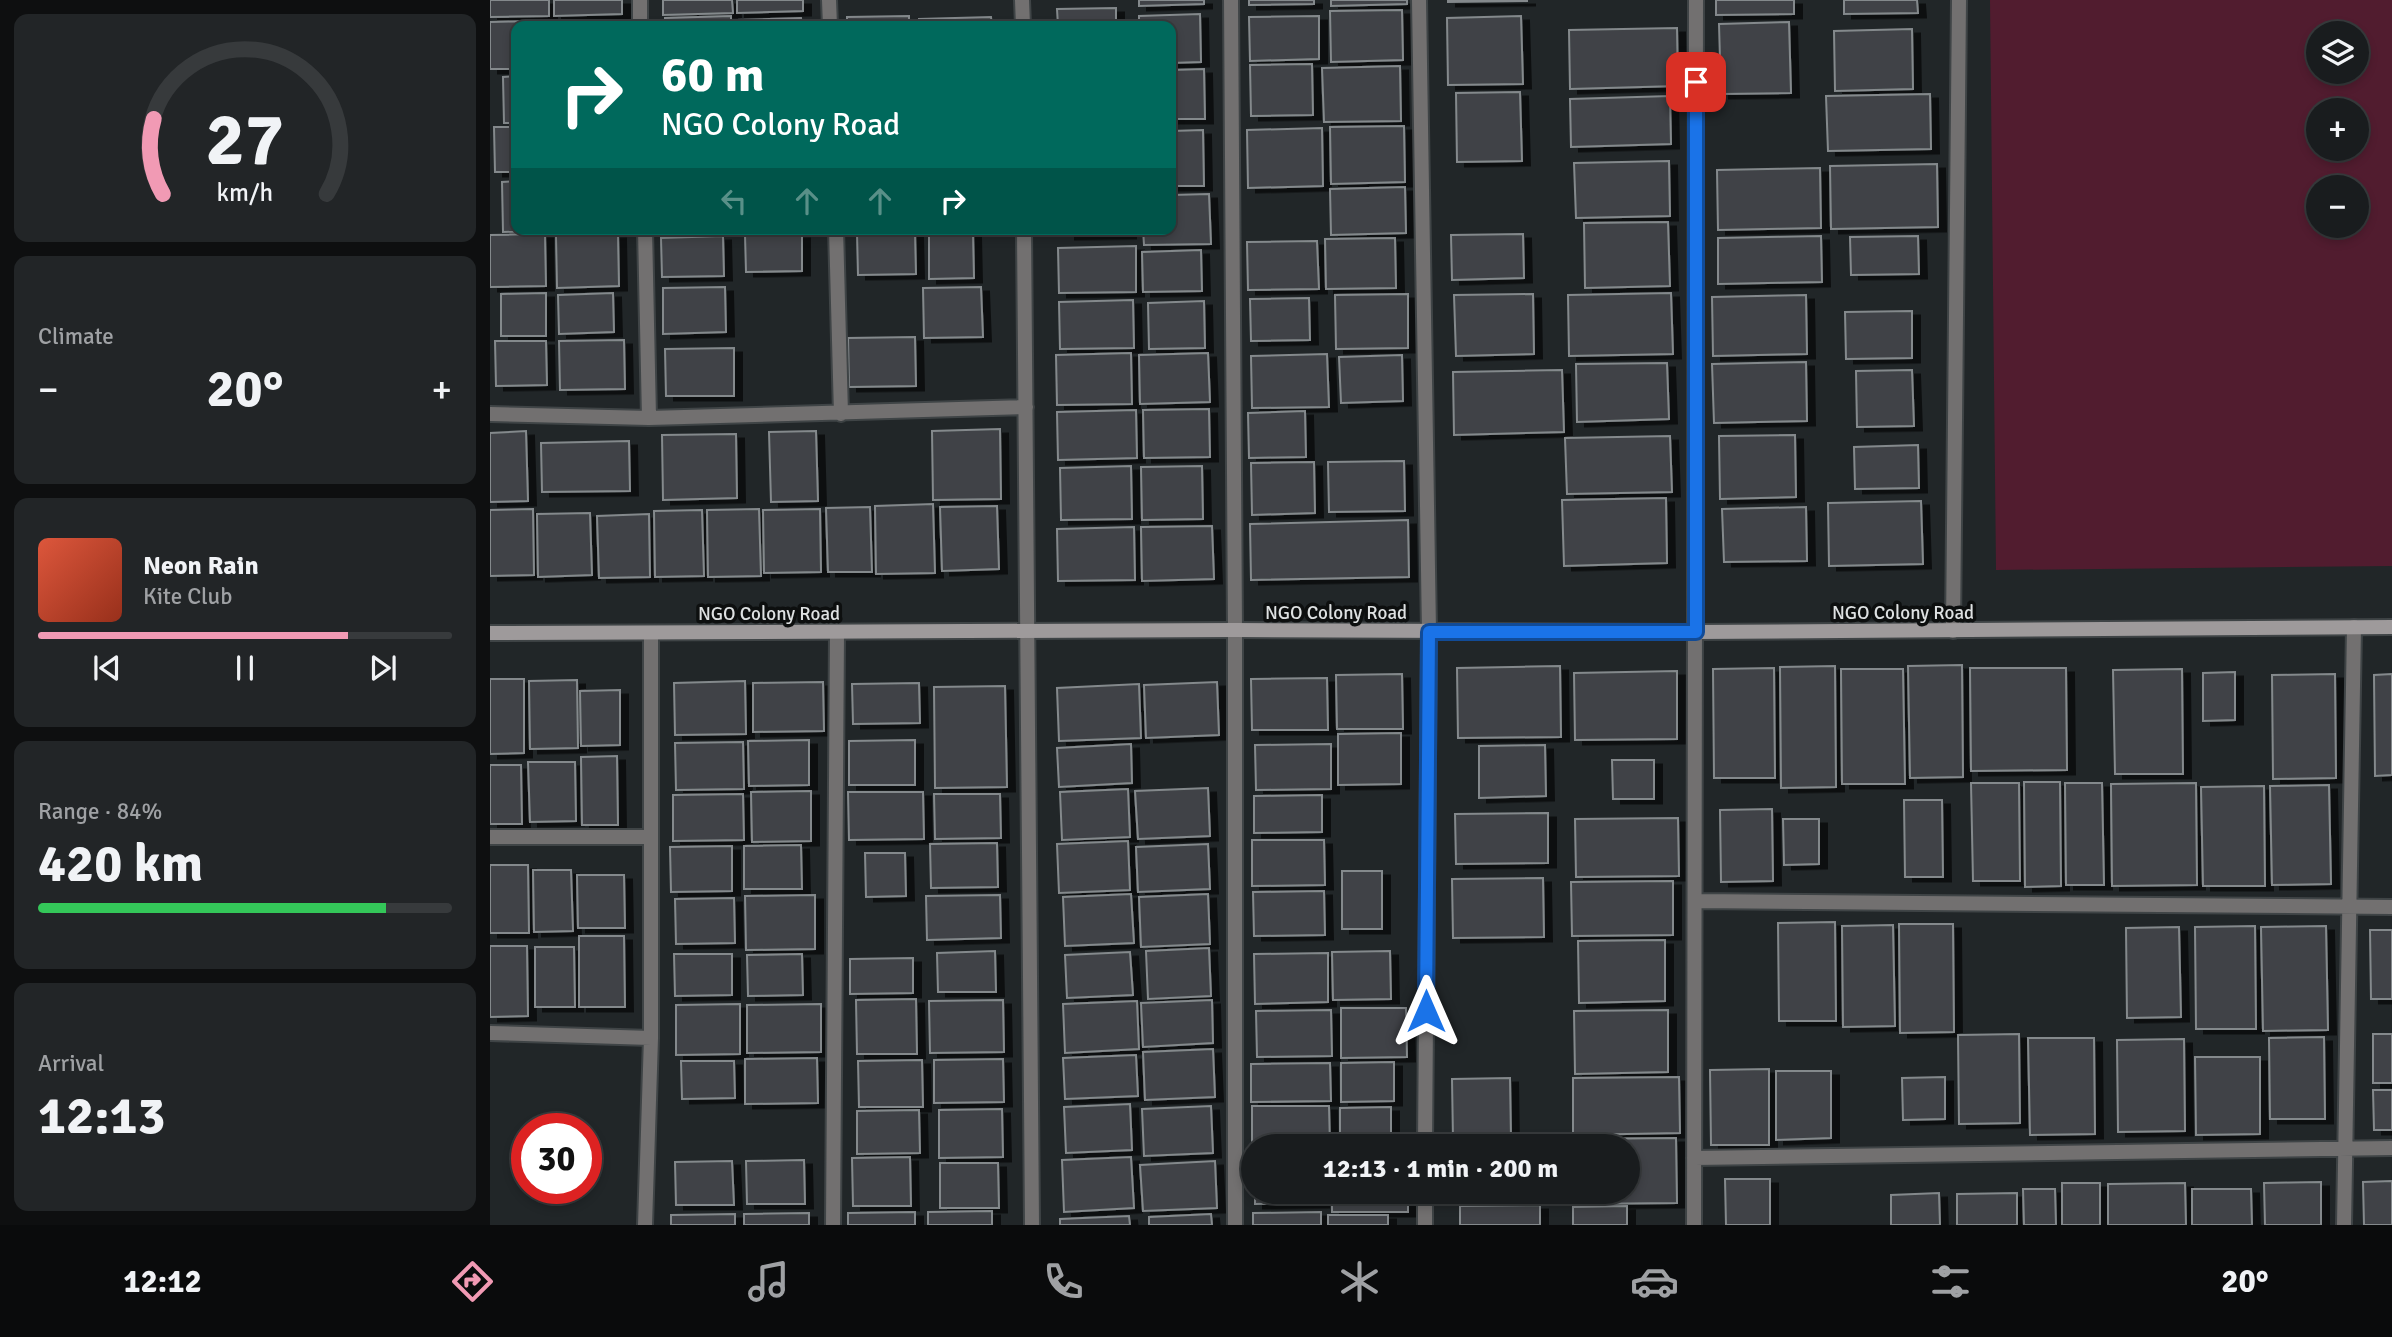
<!DOCTYPE html>
<meta charset="utf-8">
<style>
:root{--surface:#191c1e;--page:#222527;--text:#f1f3f6;--muted:#9fa1a4;--line:#373a3c;--accent:#f19ab4}
body{margin:0;font-family:Signika,sans-serif;background:var(--page);color:var(--text);height:100vh;display:flex;flex-direction:column;font-size:26px;white-space:nowrap}
*{box-sizing:border-box;margin:0}
p{font-size:23px;color:var(--muted)}
.icon{flex:none;width:38px;height:38px;fill:none;stroke:currentColor;stroke-width:2;stroke-linecap:round;stroke-linejoin:round}
.map{position:relative;flex:1;overflow:hidden}
.details{display:flex;flex-direction:column;gap:14px;padding:14px;background:#0e0f10;width:490px}
.details>*{flex:none}
.banner{position:absolute;left:21px;top:21px;width:665px;height:214px;border-radius:14px;box-shadow:0 4px 10px #0003,0 0 0 2px var(--line);background:#00695c;color:#fff;overflow:hidden}
.fabs{position:absolute;left:1816px;top:21px;display:grid;gap:14px}
.fabs a{display:grid;place-items:center;width:63px;height:63px;border-radius:50%;background:var(--surface);box-shadow:0 4px 10px #0003,0 0 0 2px var(--line);font-size:35px}
.speed{position:absolute;left:21px;top:1113px;display:flex;gap:14px;font-size:35px;font-weight:700;text-align:center}
.speed>*{display:grid;place-content:center;width:91px;height:91px;border-radius:50%;background:var(--surface);box-shadow:0 4px 10px #0003,0 0 0 2px var(--line);line-height:1}
.speed .limit{border:10px solid #d22;background:#fff;color:#111}
.pin{position:absolute;display:grid;place-items:center;width:60px;height:60px;color:#fff;margin:-30px;border-radius:14px;box-shadow:0 4px 10px #0006}
.me{position:absolute;width:77px;margin:-38px;rotate:0deg;stroke-linejoin:round;filter:drop-shadow(0 0 5px #0008)}
.turn{display:flex;align-items:center;gap:24px;height:147px;padding:0 35px;font-size:32px}
.turn .icon{width:91px;height:91px;stroke-width:2.5}
.turn b{display:block;font-size:49px;line-height:60px}
.lanes{display:flex;align-items:center;height:66px;padding:0 35px;background:#0003;justify-content:center;gap:35px;direction:ltr}
.lanes .off{opacity:.35}
.big{font-size:52px;font-weight:800;line-height:1.1}
.details .card{flex:1;display:flex;flex-direction:column;justify-content:center;gap:10px;min-width:0;padding:0 24px;border-radius:14px;background:var(--page)}
.details .dial{align-items:center;gap:0}
.dial svg{height:182px;overflow:visible;fill:none;stroke:var(--line);stroke-width:7;stroke-linecap:round;text-anchor:middle}
.dial text{fill:var(--text);stroke:none}
.song{display:flex;align-items:center;gap:21px}
.cover{width:84px;height:84px;border-radius:10px;background:linear-gradient(135deg,hsl(10 70% 55%),hsl(10 70% 35%))}
.played{height:7px;border-radius:4px;background:linear-gradient(90deg,var(--accent) 75%,var(--line) 75%)}
.keys{display:flex;justify-content:space-around;direction:ltr}
.heat{display:flex;justify-content:space-between;align-items:center;font-size:38px;direction:ltr}
.charge{height:10px;border-radius:5px;background:linear-gradient(90deg,#34c759 84%,var(--line) 0)}
.trip{position:absolute;left:751px;top:1134px;width:399px;height:70px;border-radius:35px;background:var(--surface);box-shadow:0 4px 10px #0003,0 0 0 2px var(--line);font-weight:800;line-height:70px;text-align:center}
.tabs{display:flex;height:112px;justify-content:space-around;align-items:center;background:#0a0b0c;color:var(--muted)}
.tabs .icon{width:49px;height:49px}
.tabs .active{color:var(--accent)}
.tabs b{font-size:32px;color:var(--text)}
main{display:flex;flex:1;min-height:0}
.map>svg:first-child{display:block}
</style>
<main>
<section class="details">
<div class="card dial"><svg viewBox="0 0 100 80">
<path d="M14 69A42 42 0 1 1 86 69"/>
<path d="M14 69A42 42 0 0 1 10 36" stroke="#f19ab4"/>
<text x="50" y="56" font-size="32" font-weight="700">27</text>
<text x="50" y="72" font-size="11">km/h</text>
</svg></div>
<div class="card"><p>Climate</p>
<div class="heat"><a>−</a><b class="big">20°</b><a>+</a></div>
</div>
<div class="card">
<div class="song"><i class="cover"></i><div><b>Neon Rain</b><p>Kite Club</p></div></div>
<div class="played"></div>
<div class="keys"><svg class="icon" aria-label="previous" viewBox="0 0 24 24"><path d="M18 5L8 12l10 7zM5 5v14"/></svg><svg class="icon" aria-label="pause" viewBox="0 0 24 24"><path d="M8 5v14M16 5v14"/></svg><svg class="icon" aria-label="next" viewBox="0 0 24 24"><path d="M6 5l10 7-10 7zM19 5v14"/></svg></div>
</div>
<div class="card"><p>Range · 84%</p><b class="big">420 km</b><div class="charge"></div></div>
<div class="card"><p>Arrival</p><b class="big">12:13</b></div>
</section>
<div class="map">
<svg width="1902" height="1225" viewBox="0 0 1902 1225">
<defs>
<filter id="shadow"><feDropShadow dx="8" dy="4.5" stdDeviation="0" flood-color="#0009"/></filter>
</defs>
<rect width="100%" height="100%" fill="#212628"/>
<path fill="#511c2f" fill-rule="evenodd" d="M1500,0h402v566l-396,4zM1829,33h38v39h-38zM1829,110h38v39h-38zM1829,187h38v39h-38z"/>
<path fill="#3f4346" stroke="#84898c" stroke-width="2" filter="url(#shadow)" d="M0,0h59v16l-59,1z
M64,0h68v14l-68,2z
M173,0h69l1,13 -70,2z
M247,0h66v11l-66,2z
M649,0h65v4l-65,2z
M759,0h65v4l-65,1z
M841,0h76v4l-76,2z
M958,0h79v1l-79,1z
M1226,0h78v14l-78,1z
M1354,0h73l1,13 -74,1z
M626,8v18h-58l-1,-17z
M912,10l1,50 -72,2 -1,-51z
M710,14l1,48 -30,1v-37h-32v-10z
M241,16v10h-66v-8z
M419,16v10h-62v-9z
M829,16v43l-69,2 -1,-44z
M1031,16l2,68 -75,1 -1,-67z
M501,17l1,9h-73v-7z
M311,18l1,8h-63l-1,-6z
M122,20v6h-62v-5z
M51,21v5h-25v43h-26v-47z
M1299,22l2,71 -70,1 -2,-70z
M1187,28l1,58 -108,3 -1,-59z
M1422,29l1,60 -78,2 -1,-60z
M822,64l1,51 -62,1 -1,-51z
M910,66l1,55 -77,1 -2,-54z
M714,69l1,50h-34v-49z
M26,76v47h-12l-1,-46z
M1030,92l2,69 -65,1 -1,-69z
M1440,94l1,55 -103,2 -2,-55z
M1180,96l1,48 -100,3 -1,-48z
M914,126l1,56 -74,2 -1,-57z
M4,127h22v45h-21z
M832,128l1,58 -75,2 -1,-58z
M713,130l1,56h-33v-55z
M1179,161l1,55 -94,2 -2,-55z
M1447,164l1,63 -107,2 -1,-63z
M1330,168l1,60 -103,2 -1,-60z
M26,181v48l28,2 -41,1 -1,-50z
M915,187l1,46 -75,2 -1,-46z
M719,194l2,50 -67,1 -1,-16h28v-34z
M1178,222l2,64 -85,2 -1,-65z
M577,229h61v5l-61,1z
M425,232l1,42 -58,1 -1,-42z
M483,232l1,46 -45,1v-46z
M55,234l1,52 -56,1v-52z
M128,234l1,52 -62,2 -1,-52z
M312,234v37l-56,1 -1,-37z
M1033,234l1,44 -72,2 -1,-45z
M233,236l1,40 -62,1 -1,-39z
M1331,236l1,46 -104,2v-46z
M1428,236l1,38 -68,1 -1,-38z
M905,238l1,50 -70,1 -1,-50z
M827,241l2,48 -71,1 -1,-48z
M646,246v46l-77,1 -1,-45z
M711,250l1,41 -59,1 -1,-40z
M235,287l1,45 -63,2v-46z
M491,287l2,50 -59,1 -1,-50z
M56,293v43h-45v-42z
M123,293l1,39 -55,2 -1,-39z
M1181,293l2,61 -104,2 -1,-61z
M918,294v54l-72,1 -1,-54z
M1043,294l1,60 -78,2 -2,-61z
M1316,295l1,59 -94,2 -1,-59z
M819,298l1,42 -59,1 -1,-42z
M643,300l1,48 -74,1 -1,-47z
M714,301l1,47 -56,1 -1,-46z
M1422,311v47l-66,1 -1,-47z
M425,337l1,49 -67,1 -1,-49z
M134,340l1,49 -65,1 -1,-49z
M5,341h51l1,44 -51,1z
M244,348v48h-68l-1,-47z
M641,353l1,51 -75,1 -1,-50z
M718,353l2,49 -70,2 -1,-49z
M837,354l2,53 -77,1 -1,-52z
M912,355l1,46 -62,2 -2,-46z
M1316,362l1,59 -93,2 -2,-59z
M1177,363l2,56 -92,3 -1,-58z
M1072,370l2,62 -110,3 -1,-63z
M1422,370l2,56 -57,1 -1,-56z
M719,409l1,48 -66,1 -1,-48z
M646,410l1,48 -79,2 -1,-48z
M815,411l1,46 -57,1 -1,-45z
M510,429l1,70 -68,1 -1,-69z
M36,431l2,70 -38,1v-69z
M326,431l2,70 -47,1 -2,-70z
M246,434l1,64 -74,2 -1,-65z
M1305,435l1,62 -76,2 -1,-63z
M1180,436l2,56 -105,2 -2,-56z
M139,441l1,50 -88,1 -1,-49z
M1428,445l1,43 -64,1 -1,-42z
M914,461l1,50 -76,1 -1,-50z
M824,462l1,51 -63,2 -1,-52z
M641,466l1,53 -71,1 -1,-52z
M712,466l1,53 -61,1 -1,-53z
M1176,498l1,65 -103,3 -2,-66z
M1431,501l2,63 -94,2 -1,-63z
M443,504l2,69 -59,1 -1,-68z
M507,506l2,63 -57,2 -2,-64z
M380,507l2,65h-44l-2,-64z
M1316,507l1,54 -83,1 -2,-53z
M43,509l1,66 -44,1v-66z
M269,509l2,67 -53,1 -1,-67z
M330,509l1,63 -57,1 -1,-63z
M212,510l2,66 -49,1 -1,-66z
M100,513l2,62 -54,2 -1,-63z
M159,514l1,63 -51,1 -2,-62z
M918,520l1,57 -158,3 -1,-56z
M722,526l2,53 -72,2 -1,-54z
M644,527l1,53 -77,1 -1,-52z
M1472,665l1,112 -53,1 -2,-112z
M1070,666l1,71 -103,1 -1,-70z
M1345,666l1,121 -55,1 -1,-121z
M1284,668l1,110h-61l-1,-109z
M1480,668h96l1,102 -96,1z
M1351,669h62l2,115h-63z
M1692,669l1,105h-68l-2,-104z
M1187,671v68l-102,1 -1,-67z
M1745,672v48l-32,1v-48z
M912,674l1,55h-66l-1,-54z
M1845,674l1,104 -63,1 -1,-104z
M1902,674v101l-17,1 -1,-101z
M837,678l1,52h-76l-1,-51z
M0,679h34v74l-34,1z
M87,680l1,68 -48,1 -1,-68z
M255,681l1,53 -71,1 -1,-52z
M333,682l1,49 -71,1v-49z
M727,682l2,53 -73,3 -2,-53z
M429,683l1,40 -67,1 -1,-40z
M649,684l2,54 -82,3 -2,-53z
M515,686l2,101 -72,1 -1,-101z
M130,690v55l-39,1 -1,-55z
M911,733v51l-63,1v-51z
M319,740v45l-60,1 -1,-45z
M425,740v45h-66v-44z
M253,742l1,47 -68,1 -1,-47z
M641,744l1,39 -73,4 -2,-39z
M841,744v45l-75,1 -1,-45z
M1055,745l1,51 -67,2v-52z
M127,756l1,69h-36l-1,-68z
M1122,760h42v39h-41z
M38,762h47l1,59 -46,1z
M0,765h31l1,59h-32z
M1534,782h36l1,104 -36,1z
M1481,783h48l1,98h-47z
M1575,783h37l2,102h-38z
M1706,783l1,102 -85,1 -1,-102z
M1839,785l2,99 -59,1 -2,-99z
M1774,786l1,100h-62l-2,-99z
M718,788l2,48 -72,3 -3,-48z
M638,789l2,48 -68,3 -2,-48z
M321,791v50l-59,1 -1,-50z
M358,792h75l1,47 -75,1z
M253,794l1,46 -71,1v-46z
M444,794h66l1,44 -66,1z
M832,795v37l-68,1v-37z
M1414,800h38l1,77h-38z
M1282,809l1,72 -52,1 -1,-72z
M1058,813v50l-92,1 -1,-50z
M1188,818l1,58 -103,1 -1,-58z
M1293,819h36v45l-35,1z
M762,840h72l1,45 -73,1z
M638,841l2,49 -71,3 -2,-49z
M507,843l1,44 -67,1 -1,-44z
M718,844l2,45 -72,3 -2,-45z
M311,845l1,44h-58v-43z
M242,846v45l-61,1 -1,-45z
M375,853h40l1,43 -40,1z
M0,865h38l1,68h-39z
M43,870h38l2,61 -39,1z
M852,871h40v58h-40z
M87,875h47l1,53h-47z
M1053,878l1,59 -91,1 -1,-59z
M1183,881v54l-101,1 -1,-54z
M834,891l1,44 -71,1 -1,-44z
M641,894l3,49 -69,3 -2,-49z
M718,894l2,50 -69,3 -2,-50z
M325,895v54l-69,1 -1,-54z
M510,895l1,43 -74,2 -1,-44z
M244,898l1,45 -59,1 -1,-45z
M1345,922l1,99h-57l-1,-98z
M1409,924h54l1,108 -54,1z
M1403,925l2,101 -52,1 -1,-101z
M1765,926l1,103h-60l-1,-102z
M1836,926l2,104 -65,1 -2,-104z
M1689,927l2,90 -54,1 -1,-90z
M1880,930h22v69h-21z
M89,936h45l1,71h-46z
M1175,940v61l-86,2 -1,-62z
M0,946h37l1,70 -38,1z
M45,947h39l1,60h-40z
M719,948l2,48 -63,3 -2,-48z
M505,951l1,41h-58l-1,-39z
M900,951l1,48 -58,1 -1,-48z
M640,952l3,43 -66,3 -2,-43z
M838,953v49l-73,2 -1,-50z
M184,954h58v41l-57,1z
M312,954l1,41 -55,1 -1,-41z
M423,958v35l-63,1v-35z
M426,999l1,55h-60l-1,-54z
M513,1000l1,52 -74,1 -1,-52z
M722,1000l1,43 -70,4 -2,-44z
M647,1001l2,48 -74,4 -2,-49z
M250,1004v50l-64,1v-50z
M331,1004v48l-74,1v-48z
M851,1008h65l1,49 -66,1z
M841,1010l1,46 -75,1 -1,-46z
M1178,1010v62l-93,2 -1,-63z
M1529,1034l1,89 -61,1 -1,-89z
M1883,1034h19v49h-19z
M1834,1037l1,82h-55l-1,-81z
M1538,1038h66l1,96 -65,1z
M1694,1039l1,92 -67,1 -1,-92z
M723,1049l2,48 -70,3 -2,-48z
M646,1055l2,41 -73,3 -2,-41z
M1705,1057h65v77l-64,1z
M327,1058l1,45 -73,1v-45z
M513,1059l1,43 -70,1v-43z
M432,1060l1,47h-64l-1,-46z
M191,1061h53l1,37 -53,1z
M904,1062v39l-53,1v-39z
M840,1063l1,38 -80,1v-38z
M1279,1069v76h-58l-1,-75z
M1286,1071h55v67l-55,2z
M1189,1077l1,56 -107,2v-57z
M1455,1077v42l-42,1 -1,-42z
M1020,1078l1,61 -58,1 -1,-61z
M1883,1090h19v40h-18z
M640,1104l2,46 -66,3 -2,-46z
M721,1106l2,47 -69,3 -2,-47z
M762,1106h77l1,40h-77l-1,5z
M901,1107v39h-51v-38z
M512,1109l1,48 -64,1v-48z
M429,1110l1,43 -63,1v-43z
M1186,1138l1,65 -102,1v-12h53v-46h-53v-7z
M965,1145h88v1h-88z
M420,1157l1,49h-58l-1,-48z
M641,1157l3,51 -70,4 -2,-52z
M314,1160l1,44h-58l-1,-43z
M242,1161l2,44h-58l-1,-43z
M725,1161l2,47 -74,3 -3,-46z
M450,1163h58l1,45h-59z
M1235,1179h45v46h-44z
M1902,1181v44h-28l-1,-43z
M1831,1182v43h-56l-1,-42z
M1572,1183h38v42h-38z
M1695,1183l1,42h-78v-41z
M1533,1189h32l1,36h-32z
M1702,1189h59l1,36h-60z
M765,1192h66v11l-66,1z
M842,1192h76v20h-76z
M966,1192h87v7l-87,1z
M1449,1193l1,32h-49v-30z
M1527,1193v32h-60v-31z
M1050,1205v20h-80v-19z
M1137,1206v19h-54v-18z
M502,1211v14h-64v-13z
M425,1212v13h-67v-12z
M831,1212v13h-68v-12z
M319,1213v12h-65v-11z
M245,1214v11h-64v-10z
M721,1214l1,11h-63v-8z
M838,1215h60v10h-60z
M639,1216l1,9h-70v-6z"/>
<g fill="none" stroke-linecap="round" stroke-linejoin="round">
<defs>
<path id="street" d="M150,0v26
M339,0l1,26
M532,0l1,26
M741,0l4,630v595
M929,0l10,632 -4,514
M155,229l4,189
M346,229l5,185
M534,229l8,996
M0,414l159,4 377,-11
M1463,631l6,-631
M0,837h161
M1205,901l697,6
M0,1033l161,5
M1204,1158l698,-10
M155,1225l6,-187v-405
M343,1225l4,-593
M935,1225v-33
M1204,1225l2,-1225
M1854,1225l10,-598"/>
<path id="secondary" d="M0,633l745,-3 461,2 696,-5"/>
</defs>
<use href="#street" stroke="#3f4446" stroke-width="18"/>
<use href="#secondary" stroke="#3f4446" stroke-width="18"/>
<use href="#street" stroke="#727070" stroke-width="14"/>
<use href="#secondary" stroke="#9e9a9b" stroke-width="14"/>
</g>
<g fill="none" stroke-linecap="round" stroke-linejoin="round">
<defs>
<path id="route" d="M936,1011l3,-379h267v-550"/>
</defs>
<use href="#route" stroke="#114b97" stroke-width="18"/>
<use href="#route" stroke="#1a73e8" stroke-width="12"/>
</g>
<g text-anchor="middle" stroke-width="7" stroke-linejoin="round" paint-order="stroke">
<g font-size="19" fill="#dee1e2" stroke="#0d0f0f">
<text x="846" y="619">NGO Colony Road</text>
<text x="1413" y="619">NGO Colony Road</text>
<text x="279" y="620">NGO Colony Road</text>
</g>
</g>
</svg>
<div class="fabs">
<a><svg class="icon" aria-label="layers" viewBox="0 0 24 24"><path d="M12 4l9 5-9 5-9-5zM3 14l9 5 9-5"/></svg></a>
<a>+</a>
<a>−</a>
</div>
<div class="speed"><div class="limit">30</div></div>
<div class="pin" style="left:1206px;top:82px;background:#d93025"><svg class="icon" aria-label="arrive" viewBox="0 0 24 24"><path d="M6 21V4h12l-3 4 3 4H6"/></svg></div>
<svg class="me" style="left:936px;top:1011px" viewBox="-20 -20 40 40"><path d="M0-17L14 15 0 8-14 15z" fill="#1a73e8" stroke="#fff" stroke-width="4"/></svg>
<div class="trip">12:13 · 1 min · 200 m</div>
<div class="banner">
<div class="turn"><svg class="icon" aria-label="right" viewBox="0 0 24 24"><path d="M7 20v-9h11M14 6l5 5-5 5"/></svg><div><b>60 m</b>NGO Colony Road</div></div>
<div class="lanes"><svg class="icon off" aria-label="left" viewBox="0 0 24 24"><path d="M17 20v-9H6M10 6l-5 5 5 5"/></svg><svg class="icon off" aria-label="ahead" viewBox="0 0 24 24"><path d="M12 20V5M6 11l6-6 6 6"/></svg><svg class="icon off" aria-label="ahead" viewBox="0 0 24 24"><path d="M12 20V5M6 11l6-6 6 6"/></svg><svg class="icon" aria-label="right" viewBox="0 0 24 24"><path d="M7 20v-9h11M14 6l5 5-5 5"/></svg></div>
</div>
</div>
</main>
<nav class="tabs">
<b>12:12</b>
<svg class="icon active" aria-label="directions" viewBox="0 0 24 24"><path d="M12 3l9 9-9 9-9-9zM9 14v-3h6M13 9l2 2-2 2"/></svg>
<svg class="icon" aria-label="music" viewBox="0 0 24 24"><path d="M9 18V5l10-2v13"/><circle cx="6" cy="18" r="3"/><circle cx="16" cy="16" r="3"/></svg>
<svg class="icon" aria-label="phone" viewBox="0 0 24 24"><path d="M5 4h4l2 5-3 2q2 4 5 5l2-3 5 2v4C11 20 4 13 5 4z"/></svg>
<svg class="icon" aria-label="climate" viewBox="0 0 24 24"><path d="M12 3v18M4 7l16 10M4 17L20 7"/></svg>
<svg class="icon" aria-label="car" viewBox="0 0 24 24"><path d="M5 17H2v-5l4-1 3-4h7l3 4 3 1v5h-3M9 17h6M6 11h13"/><circle cx="7" cy="17" r="2"/><circle cx="17" cy="17" r="2"/></svg>
<svg class="icon" aria-label="filters" viewBox="0 0 24 24"><path d="M4 7h16M4 17h16"/><circle cx="9" cy="7" r="2"/><circle cx="15" cy="17" r="2"/></svg>
<b>20°</b>
</nav>
